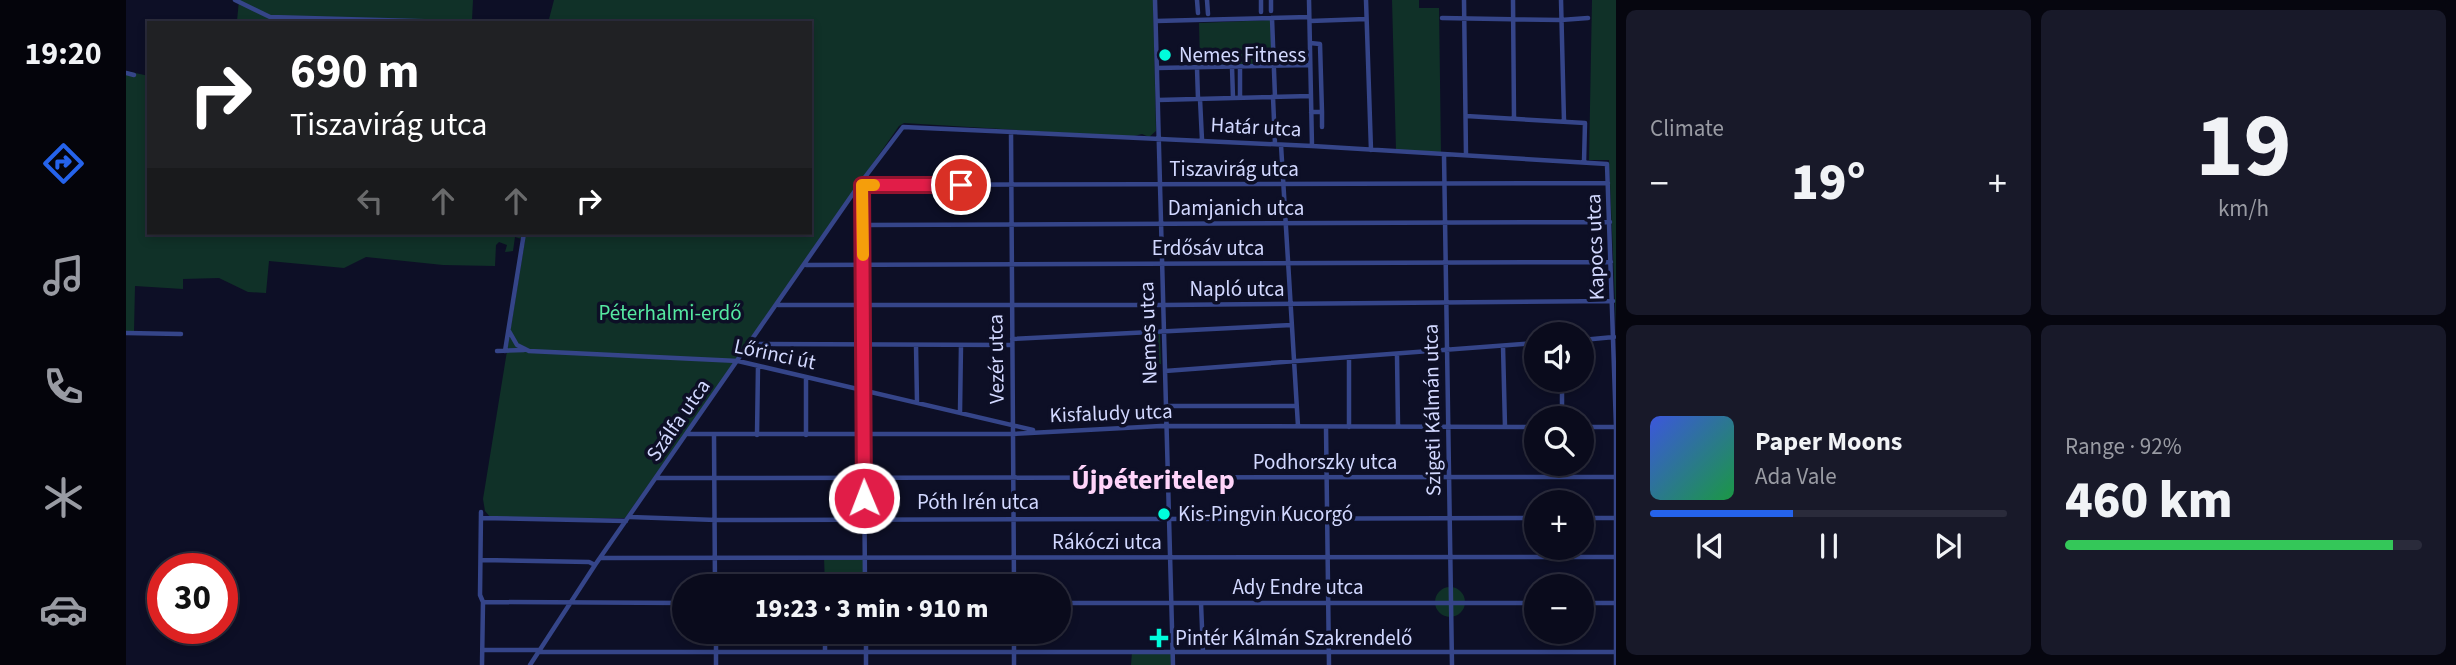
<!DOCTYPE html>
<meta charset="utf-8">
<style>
:root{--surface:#0a0b1c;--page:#181929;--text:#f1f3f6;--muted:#999ba3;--line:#2a2b3b;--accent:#2563eb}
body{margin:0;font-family:"Source Sans 3",sans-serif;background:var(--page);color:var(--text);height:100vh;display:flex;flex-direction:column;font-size:26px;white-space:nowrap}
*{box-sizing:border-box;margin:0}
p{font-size:23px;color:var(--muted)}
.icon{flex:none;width:38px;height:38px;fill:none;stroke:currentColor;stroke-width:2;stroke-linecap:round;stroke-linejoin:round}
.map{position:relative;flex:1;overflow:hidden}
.sheet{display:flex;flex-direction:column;gap:10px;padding:10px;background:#06060f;width:840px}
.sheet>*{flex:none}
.banner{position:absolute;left:21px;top:21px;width:665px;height:214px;border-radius:0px;box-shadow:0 4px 10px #0003,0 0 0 2px var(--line);background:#202124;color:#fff;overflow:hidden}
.fabs{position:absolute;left:1398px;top:322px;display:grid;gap:14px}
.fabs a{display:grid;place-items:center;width:70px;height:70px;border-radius:50%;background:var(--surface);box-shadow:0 4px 10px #0003,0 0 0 2px var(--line);font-size:35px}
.speed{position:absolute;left:21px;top:553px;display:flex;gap:14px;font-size:35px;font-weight:700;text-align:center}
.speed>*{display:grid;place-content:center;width:91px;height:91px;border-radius:50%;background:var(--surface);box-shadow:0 4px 10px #0003,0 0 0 2px var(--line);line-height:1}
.speed .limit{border:10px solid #d22;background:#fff;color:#111}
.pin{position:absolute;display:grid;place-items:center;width:60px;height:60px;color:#fff;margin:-30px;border:4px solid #fff;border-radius:50%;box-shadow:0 2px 7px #0007}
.me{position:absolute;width:77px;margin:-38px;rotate:359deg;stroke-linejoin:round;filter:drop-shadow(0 0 5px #0008)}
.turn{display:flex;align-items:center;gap:24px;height:147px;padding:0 28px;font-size:32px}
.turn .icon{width:91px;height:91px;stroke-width:2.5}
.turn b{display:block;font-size:49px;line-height:60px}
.lanes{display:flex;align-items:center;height:66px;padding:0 28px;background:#0003;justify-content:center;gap:35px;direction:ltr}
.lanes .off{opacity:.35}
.big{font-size:52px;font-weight:800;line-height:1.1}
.sheet .card{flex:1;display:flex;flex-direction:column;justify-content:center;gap:10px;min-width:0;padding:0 24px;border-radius:10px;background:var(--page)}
.sheet .dial{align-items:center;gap:0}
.dial b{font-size:91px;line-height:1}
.song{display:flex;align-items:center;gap:21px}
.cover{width:84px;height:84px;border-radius:10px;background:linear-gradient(135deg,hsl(230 70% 55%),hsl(140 70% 35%))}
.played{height:7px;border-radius:4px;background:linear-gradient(90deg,var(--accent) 40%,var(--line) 40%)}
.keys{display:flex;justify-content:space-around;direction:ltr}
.heat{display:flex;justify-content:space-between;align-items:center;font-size:38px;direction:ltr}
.charge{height:10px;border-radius:5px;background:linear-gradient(90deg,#34c759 92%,var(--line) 0)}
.sheet .tiles{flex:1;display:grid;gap:10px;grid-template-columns:repeat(2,1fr)}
.trip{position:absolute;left:546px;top:574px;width:399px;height:70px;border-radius:35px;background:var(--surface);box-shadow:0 4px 10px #0003,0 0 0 2px var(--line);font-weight:800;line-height:70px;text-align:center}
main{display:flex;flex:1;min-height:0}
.dock{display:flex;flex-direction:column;width:126px;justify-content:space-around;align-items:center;background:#04040b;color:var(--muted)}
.dock .icon{width:49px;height:49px}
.dock .selected{color:var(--accent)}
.dock b{font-size:32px;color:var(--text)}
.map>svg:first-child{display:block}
</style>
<main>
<nav class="dock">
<b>19:20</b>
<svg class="icon selected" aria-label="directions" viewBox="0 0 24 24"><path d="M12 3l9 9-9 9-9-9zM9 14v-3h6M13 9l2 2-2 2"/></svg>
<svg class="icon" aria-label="music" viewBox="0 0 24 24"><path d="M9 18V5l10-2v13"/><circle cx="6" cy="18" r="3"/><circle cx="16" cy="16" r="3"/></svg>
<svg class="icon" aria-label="phone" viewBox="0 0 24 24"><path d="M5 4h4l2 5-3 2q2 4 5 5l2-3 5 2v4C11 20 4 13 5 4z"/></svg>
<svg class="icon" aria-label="climate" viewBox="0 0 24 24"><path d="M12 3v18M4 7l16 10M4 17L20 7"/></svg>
<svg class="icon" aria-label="car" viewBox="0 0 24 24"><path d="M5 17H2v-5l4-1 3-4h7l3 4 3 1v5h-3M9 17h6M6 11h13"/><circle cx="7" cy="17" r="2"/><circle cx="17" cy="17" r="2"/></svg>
</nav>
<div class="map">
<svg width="1490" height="665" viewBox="0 0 1490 665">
<rect width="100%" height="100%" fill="#0d0f26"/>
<path fill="#103128" d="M113,0h234l-1,20 37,3h-261l-11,-2z
M428,0h599l3,131 -7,6 -7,-3 -11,3 -227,-14 -5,3 -274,392h-134l-6,-7 -2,-12 42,-259 -10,-3 -2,14 -8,1 2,-7 -8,-3 -3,3 -1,21 -52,-1 -77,-8 -22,11 -75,-7 -3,32 -18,-1 -29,-14 -36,1v10l-48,-3 -1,45h-8v-260l23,5v157h353l2,3 2,-3h304v-210h-262z
M1266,0h27v8h20l2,145 -45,-3z
M1466,0h24v325l-7,-165h-20z
M1145,20l1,44 -71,2 -1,-2 -1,-41z
M1034,334l1,30 -16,1 -2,-30z
M698,557l41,1v28h-40z
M1309 602a15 15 0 1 1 30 0a15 15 0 1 1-30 0Z
M1006,652h40l1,13h-42z"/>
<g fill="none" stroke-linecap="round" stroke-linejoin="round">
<path stroke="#354589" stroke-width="4.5" d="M109,0l35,17 219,6
M1029,0l18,665
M1071,0l1,13
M1081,0l1,14
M1135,0v12
M1183,0l3,146
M1240,0l5,150
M1338,0l2,155
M1387,0l1,118
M1435,0l3,121
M1145,11v-11
M1146,18l3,79
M1316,18l119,2 27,-2
M1030,21l153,-4
M1184,21l56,-2
M1184,43l10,1 2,68
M1106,67l1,31
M1114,67v30
M1031,68l153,-3
M1071,68l1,31
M0,73l8,2
M1147,97l2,47
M1074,99l2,41
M1032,100l153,-4
M1185,112h11v15
M1340,116l119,7 -1,39
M885,132l3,454
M1155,145l17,281
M1318,155l8,510
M734,185l748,-2
M736,185l3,401
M737,225l747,-3
M680,265l805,-3
M652,305h385l450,-4
M383,331l8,14 12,6 209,10 295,69
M0,333l55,1
M886,339l280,-14
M1456,340l32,-3
M625,344l261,1
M790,345l1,57
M1377,346l2,81
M371,351l27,-1
M379,351l19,-118
M1271,355l1,71
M1039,371l371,-28
M1436,380v38
M1040,406h131
M834,412l1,-67
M1200,427l3,238
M1223,427v-69
M1456,427h34
M562,434h324l149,-8 375,1
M631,435l1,-69
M680,435v-58
M588,436l1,150
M531,478l958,-1
M355,512l-1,83 3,7 -1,63
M504,517l86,3 820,-2
M355,518l145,3
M1456,518h33
M474,558l1015,-1
M355,560l108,2 6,3
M357,602l201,1
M933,603h477
M1075,603l2,49
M1456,603h34
M590,632v33
M740,632v33
M888,632v33
M357,650h55
M412,652h1078
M699,652v-20
M404,665l65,-100 264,-380 44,-58 409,19 295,18 9,263v238"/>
</g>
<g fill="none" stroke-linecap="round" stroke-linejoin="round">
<defs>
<path id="route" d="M738,498l-2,-313h99"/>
</defs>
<use href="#route" stroke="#92132f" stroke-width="18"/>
<use href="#route" stroke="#e11d48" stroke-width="12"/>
<path stroke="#f59e0b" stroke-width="12" d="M737,255l-1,-70h12"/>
</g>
<g fill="#00fddb" stroke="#0d0f26" stroke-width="2.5">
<circle cx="1039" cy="55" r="7"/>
<circle cx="1038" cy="514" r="7"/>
<path d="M1029.5 627.5h7v7h7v7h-7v7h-7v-7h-7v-7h7z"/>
</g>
<g text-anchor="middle" stroke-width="7" stroke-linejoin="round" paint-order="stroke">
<g font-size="21" fill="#d2d8ff" stroke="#0d0f26" text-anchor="start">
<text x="1053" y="62">Nemes Fitness</text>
<text x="1052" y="521">Kis-Pingvin Kucorgó</text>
<text x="1049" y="645">Pintér Kálmán Szakrendelő</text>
</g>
<g font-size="21" fill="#d2d8ff" stroke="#0d0f26">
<text transform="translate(1130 127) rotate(3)" y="7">Határ utca</text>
<text x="1108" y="176">Tiszavirág utca</text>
<text x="1110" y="215">Damjanich utca</text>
<text transform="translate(1469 247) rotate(-92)" y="7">Kapocs utca</text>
<text x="1082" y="255">Erdősáv utca</text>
<text x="1111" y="296">Napló utca</text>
<text transform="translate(1022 333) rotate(-92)" y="7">Nemes utca</text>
<text transform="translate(649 354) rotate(12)" y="7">Lőrinci út</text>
<text transform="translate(870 359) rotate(-91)" y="7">Vezér utca</text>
<text transform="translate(1306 410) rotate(-91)" y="7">Szigeti Kálmán utca</text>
<text transform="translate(985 413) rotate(-2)" y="7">Kisfaludy utca</text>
<text transform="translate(552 420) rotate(-55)" y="7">Szálfa utca</text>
<text x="1199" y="469">Podhorszky utca</text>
<text x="852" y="509">Póth Irén utca</text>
<text x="981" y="549">Rákóczi utca</text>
<text x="1172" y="594">Ady Endre utca</text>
</g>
<g font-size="21" fill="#55e8a1" stroke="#0d0f26">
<text x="544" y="320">Péterhalmi-erdő</text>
</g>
<g font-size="28" font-weight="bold" fill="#ffd4fa" stroke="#0d0f26">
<text x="1027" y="489">Újpéteritelep</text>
</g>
</g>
</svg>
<div class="fabs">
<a><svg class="icon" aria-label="sound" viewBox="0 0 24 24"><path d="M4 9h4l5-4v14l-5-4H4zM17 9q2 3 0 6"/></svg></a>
<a><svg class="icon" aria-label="search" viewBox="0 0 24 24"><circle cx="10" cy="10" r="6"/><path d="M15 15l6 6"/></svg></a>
<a>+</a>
<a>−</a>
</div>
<div class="speed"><div class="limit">30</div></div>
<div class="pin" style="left:835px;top:185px;background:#d93025"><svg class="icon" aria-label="arrive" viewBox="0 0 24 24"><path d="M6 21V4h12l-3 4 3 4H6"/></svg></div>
<svg class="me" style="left:738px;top:498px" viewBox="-20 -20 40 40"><circle r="17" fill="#e11d48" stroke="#fff" stroke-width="3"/><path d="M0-11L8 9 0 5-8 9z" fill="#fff"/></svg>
<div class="trip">19:23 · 3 min · 910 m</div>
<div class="banner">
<div class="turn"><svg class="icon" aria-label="right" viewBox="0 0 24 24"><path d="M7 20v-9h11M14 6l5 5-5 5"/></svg><div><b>690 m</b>Tiszavirág utca</div></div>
<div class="lanes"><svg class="icon off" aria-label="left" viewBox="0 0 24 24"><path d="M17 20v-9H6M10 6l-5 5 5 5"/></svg><svg class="icon off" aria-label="ahead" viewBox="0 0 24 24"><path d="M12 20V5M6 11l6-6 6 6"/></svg><svg class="icon off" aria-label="ahead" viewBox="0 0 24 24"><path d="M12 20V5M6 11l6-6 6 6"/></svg><svg class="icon" aria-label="right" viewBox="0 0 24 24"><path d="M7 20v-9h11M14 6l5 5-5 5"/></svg></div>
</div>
</div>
<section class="sheet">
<div class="tiles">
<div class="card"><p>Climate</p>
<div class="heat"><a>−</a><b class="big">19°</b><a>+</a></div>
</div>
<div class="card dial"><b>19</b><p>km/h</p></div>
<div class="card">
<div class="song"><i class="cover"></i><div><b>Paper Moons</b><p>Ada Vale</p></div></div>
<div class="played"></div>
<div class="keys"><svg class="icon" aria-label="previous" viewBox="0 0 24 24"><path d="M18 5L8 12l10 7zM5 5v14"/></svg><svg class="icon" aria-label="pause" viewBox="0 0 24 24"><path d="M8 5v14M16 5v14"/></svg><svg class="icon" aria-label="next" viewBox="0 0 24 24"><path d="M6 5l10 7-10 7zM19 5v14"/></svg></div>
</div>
<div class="card"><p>Range · 92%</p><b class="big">460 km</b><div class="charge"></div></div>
</div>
</section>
</main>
